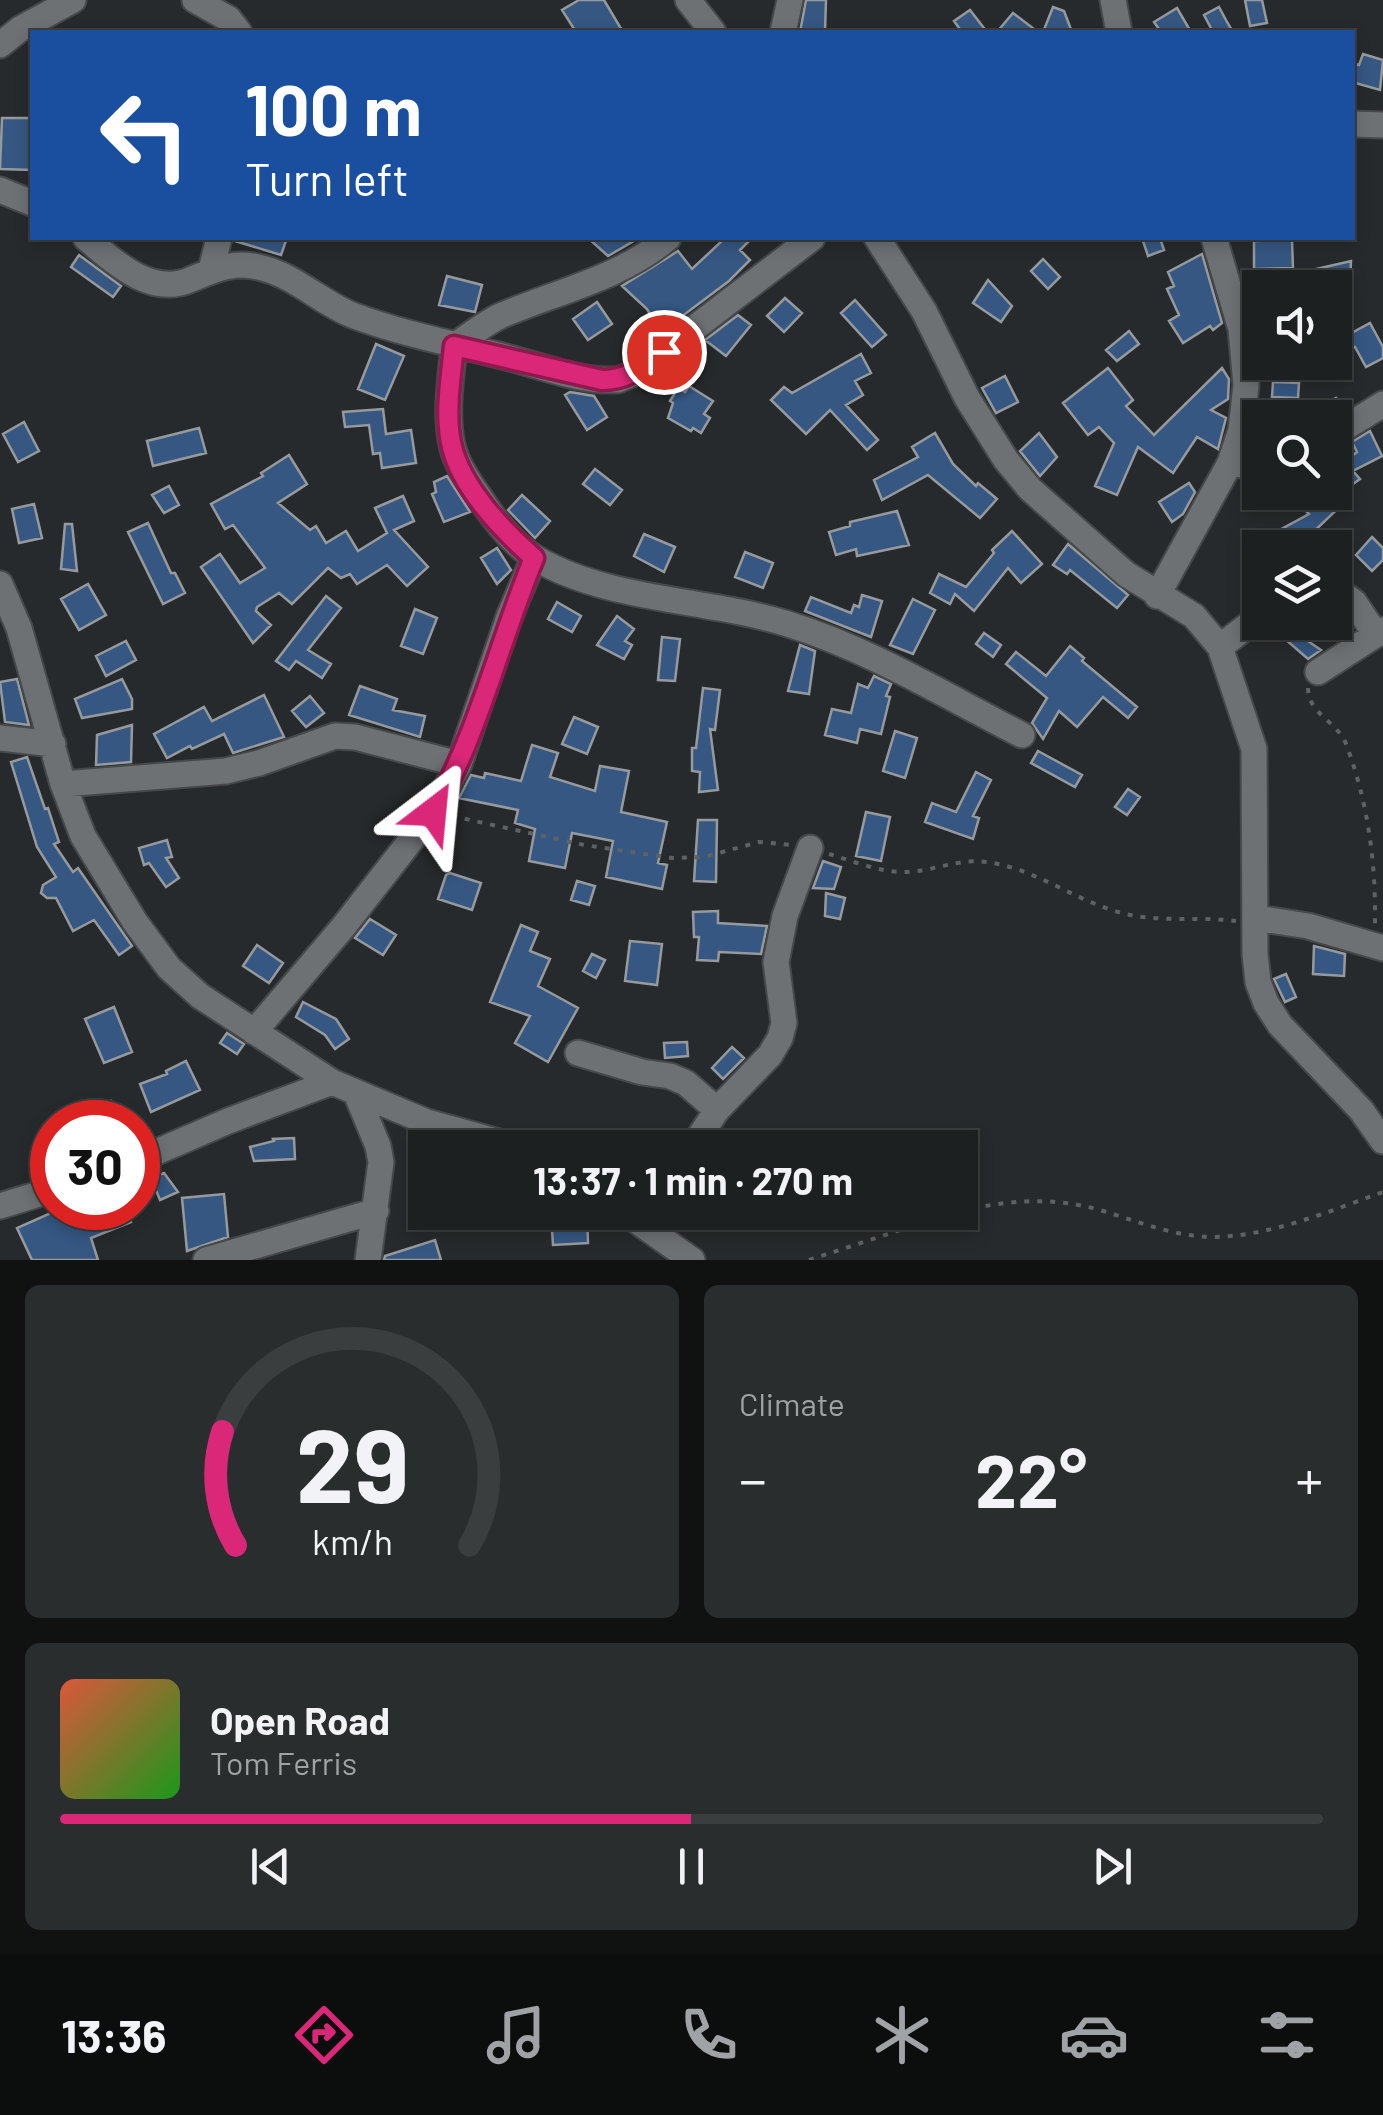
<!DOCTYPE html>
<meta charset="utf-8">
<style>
:root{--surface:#1d2021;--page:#2a2d2e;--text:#f1f3f6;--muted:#a0a3a5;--line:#3b3e3f;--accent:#db2777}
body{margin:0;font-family:Barlow,sans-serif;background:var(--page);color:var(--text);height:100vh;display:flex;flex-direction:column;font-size:38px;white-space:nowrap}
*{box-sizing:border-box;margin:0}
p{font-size:32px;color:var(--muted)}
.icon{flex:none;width:55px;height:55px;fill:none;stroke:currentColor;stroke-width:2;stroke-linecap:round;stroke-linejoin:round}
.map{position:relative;height:1260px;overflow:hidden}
.sheet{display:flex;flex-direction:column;gap:25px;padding:25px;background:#101212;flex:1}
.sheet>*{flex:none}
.hud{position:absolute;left:30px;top:30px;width:1325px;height:210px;border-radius:0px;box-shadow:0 5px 15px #0003,0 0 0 2px var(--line);background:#1a4fa0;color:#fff;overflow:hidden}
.controls{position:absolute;left:1242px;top:270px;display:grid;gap:20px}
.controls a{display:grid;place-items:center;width:110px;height:110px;border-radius:0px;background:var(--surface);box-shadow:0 5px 15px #0003,0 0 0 2px var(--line);font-size:50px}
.speed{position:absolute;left:30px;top:1100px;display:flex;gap:20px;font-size:50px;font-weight:700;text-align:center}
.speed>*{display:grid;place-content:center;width:130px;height:130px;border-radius:50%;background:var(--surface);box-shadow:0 5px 15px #0003,0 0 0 2px var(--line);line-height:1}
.speed .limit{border:15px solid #d22;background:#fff;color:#111}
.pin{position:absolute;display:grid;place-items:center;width:85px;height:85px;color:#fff;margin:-42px;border:5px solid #fff;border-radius:50%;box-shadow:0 2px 10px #0007}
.me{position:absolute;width:110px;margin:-55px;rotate:29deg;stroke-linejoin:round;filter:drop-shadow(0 0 8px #0008)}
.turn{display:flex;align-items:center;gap:35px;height:210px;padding:0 50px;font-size:45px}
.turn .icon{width:130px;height:130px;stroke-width:2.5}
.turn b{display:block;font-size:70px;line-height:85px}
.big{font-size:75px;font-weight:700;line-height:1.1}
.sheet .widget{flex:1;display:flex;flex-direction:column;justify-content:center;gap:15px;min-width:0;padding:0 35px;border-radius:15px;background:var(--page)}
.sheet .dial{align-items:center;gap:0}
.dial svg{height:260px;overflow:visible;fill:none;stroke:var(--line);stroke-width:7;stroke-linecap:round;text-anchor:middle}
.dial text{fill:var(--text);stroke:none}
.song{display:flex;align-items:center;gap:30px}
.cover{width:120px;height:120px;border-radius:15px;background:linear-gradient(135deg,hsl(10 70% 55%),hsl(120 70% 35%))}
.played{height:10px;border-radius:5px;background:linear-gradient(90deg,var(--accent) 50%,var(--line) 50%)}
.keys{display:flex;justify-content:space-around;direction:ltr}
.heat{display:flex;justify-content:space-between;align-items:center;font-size:55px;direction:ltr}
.sheet .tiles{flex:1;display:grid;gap:25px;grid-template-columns:1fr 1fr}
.widget:last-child{grid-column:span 2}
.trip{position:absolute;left:408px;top:1130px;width:570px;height:100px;border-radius:0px;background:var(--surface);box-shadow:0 5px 15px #0003,0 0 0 2px var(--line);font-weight:700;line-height:100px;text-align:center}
.tab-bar{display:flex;height:160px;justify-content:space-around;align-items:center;background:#0c0d0d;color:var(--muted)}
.tab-bar .icon{width:70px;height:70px}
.tab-bar .active{color:var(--accent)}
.tab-bar b{font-size:45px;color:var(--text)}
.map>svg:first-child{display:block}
</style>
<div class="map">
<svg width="1383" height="1260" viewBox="0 0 1383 1260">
<rect width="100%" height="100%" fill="#272a2c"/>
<path fill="#355782" stroke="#979a9d" stroke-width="2.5" d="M579,0h25l19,32h-47l-14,-22z
M806,0h20l-1,32h-25z
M1245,0h17l5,23 -17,3z
M1053,7l11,4 8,21h-29z
M1219,7l8,15 6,10h-20l-9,-17z
M1177,8l14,24h-30l-7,-10z
M970,10l17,22h-25l-8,-11z
M1013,13l25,19h-41z
M1363,54l20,6 -3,30 -28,-8v-19l7,2z
M2,118h30v52l-32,-1z
M235,238h52l-6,17 -46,-14z
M588,238h51l-31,18z
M725,238h27l-12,12 10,10 -21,21 -68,51 -14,-23 -25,-23 56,-35 14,18z
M1142,238h18l4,12 -16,6z
M1292,240l1,28 -39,1v-28z
M1202,254l20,69 -9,7 -3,-4 -27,17 -14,-22 10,-6 -12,-26 7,-3 -6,-14z
M79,255l42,31 -8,11 -42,-30z
M1043,259l17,18 -12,12 -17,-18z
M1351,261l-1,25h-15v-5l-20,4 -3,-15z
M447,276l35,9 -7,27 -36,-7z
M988,280l24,26 -11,16 -28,-19z
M785,298l17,15 -18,19 -17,-16z
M855,300l31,35 -14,12 -31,-34z
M597,302l15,22 -24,16 -15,-21z
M738,315l13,10 -25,31 -21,-16z
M1370,323l13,24v11l-17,9 -11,-20 -20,1v-6z
M1129,331l10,13 -22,17 -11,-11z
M376,344l28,12 -19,44 -27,-11z
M861,354l10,19 -16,8 8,14 -17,10 32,35 -11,10 -37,-40 -24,24 -35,-34 13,-13 8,6z
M1108,368l25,32 -7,6 28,29 68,-67 7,11 -1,20 -17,11 15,8 -8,31 -21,-12 -24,36 -35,-26 -21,48 -22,-9 19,-43 -15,-16 -11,8 -25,-32z
M1005,376l13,26 -22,11 -14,-25z
M1273,382l26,1 -1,15 -26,-1z
M689,386l24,15 -9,13 6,4 -9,15 -8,-5 -2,3 -23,-13 5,-15 -3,-2 8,-13 7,4z
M570,392l24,4 13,21 -20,13 -22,-35z
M1336,398l8,11 -14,9 -7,-12z
M1282,401l2,17h-22l-1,-13z
M383,409l3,25 25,-4 5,33 -34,5 -2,-15 -7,1 -4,-29 -24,2 -2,-15z
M24,422l15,29 -21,11 -15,-28z
M199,428l7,25 -53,13 -6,-25z
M1370,431l12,25 -29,15 7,8 -25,18v-29l22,-16 -5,-10z
M935,433l18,31 23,22 2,-3 19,16 -17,19 -52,-43 -46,25 -8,-20 44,-23 -6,-10z
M1039,433l18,24 -17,19 -20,-25z
M289,455l18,29 -29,19 32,27 6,-4 10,17 20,-12 12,20 29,-18 -12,-25 28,-12 11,25 -20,9 34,37 -21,19 -20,-21 -30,19 -7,-10 -9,4 -13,-10 -36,36 -13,-11 -22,14 -1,4 15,14 -18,18 -52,-76 19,-13 20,29 25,-15 -32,-43 -8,4 -14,-25 52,-28 -2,-3z
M595,469l27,21 -12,15 -27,-21z
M447,476l23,36 -26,10 -12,-28 4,-2 -2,-10z
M1189,483l6,9 -12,22 -11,8 -13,-20z
M169,486l10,19 -15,8 -12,-18z
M1303,492h20l9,10 13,-7 3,4 -39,37 6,12h-69l63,-34 -14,-14z
M522,495l28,26 -15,17 -27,-28z
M34,504l8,34 -23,5 -7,-34z
M897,511l12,34 -52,11 -1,-7 -20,6 -7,-23 21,-6v-4z
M148,523l23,50h4l10,20 -22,11 -35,-72z
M65,524h7l5,47 -16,-2z
M1012,531l30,33 -21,19 -13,-15 -34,43 -19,-17 -5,10 -20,-11 9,-19 27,13 28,-34 -2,-3z
M644,534l31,13 -11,25 -30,-16z
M1372,537l11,11v12l-11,11 -16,-16z
M1068,544l60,51 -11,13 -47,-38 -3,4 -14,-9z
M497,548l14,22 -14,14 -16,-26z
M745,552l28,11 -10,25 -28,-11z
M88,584l18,31 -27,15 -18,-31z
M862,595l20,6 -11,36 -66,-26 6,-14 40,16 3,-8 5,2z
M326,596l15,12 -33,42 23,14 -9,14 -26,-17 -7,9 -13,-9z
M913,599l22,11 -22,44 -23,-9z
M557,602l24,14 -9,16 -24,-13z
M415,609l22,9 -14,36 -22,-8z
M617,616l17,13 -9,12 7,4 -8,14 -27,-14z
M1283,624l38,26 -13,9 -31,-27z
M984,633l17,12 -8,12 -17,-13z
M662,637l18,2 -5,42 -17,-1z
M126,641l10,19 -30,16 -10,-20z
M800,645l15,6 -6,43 -21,-3z
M1070,646l14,12 -2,3 55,46 -9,11 -25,-21 -26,30 -18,-16 -16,28 -11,-16 15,-25 -41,-34 10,-12 30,24z
M874,676l17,8 -5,12 4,1 -9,37 -21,-5 -3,14 -32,-8 7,-26 19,4 7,-29 10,4z
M17,679l12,46 -24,-3 -5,-40z
M122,679l10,20v10l-50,9 -7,-19z
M360,686l37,13 -4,11 32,6 -5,21 -71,-22z
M703,688l17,2 -5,40 -5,-1 8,61 -19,2 1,-20 -8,-1v-23h4z
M264,695l20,42 -51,16 -9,-19 -32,15 -2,-3 -23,12 -13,-24 50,-27 8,14z
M310,696l14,17 -18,14 -14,-16z
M574,717l24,10 -11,27 -25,-10z
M132,725l-1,37 -35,3 1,-30z
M895,731l22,7 -12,40 -22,-7z
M532,745l26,8 -8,24 45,14 5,-25 29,5 -8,41 46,10 -9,41 9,2 -5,24 -56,-12 7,-36 -41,-8 -7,35 -36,-7 6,-32 -20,-6 3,-13 -59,-12 12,-23 13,3 1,-5 36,8z
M1038,751l44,24 -7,12 -44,-24z
M27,757l18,52 3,-1 11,34 -5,2 19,28 5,-4 54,78 -13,9 -25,-35 -21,11 -17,-33h-9l-6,-5 2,-8 13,-8 -19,-30 -26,-85z
M976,772l15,8 -18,36 6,2 -6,21 -48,-17 7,-19 24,9z
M1128,789l12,8 -13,18 -12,-8z
M866,812l24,5 -9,44 -25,-5z
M698,820h19l-1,62 -22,-1z
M167,840l5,17 -6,1 13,20 -13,9 -17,-24 -5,2 -5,-17z
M823,861l18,6 -7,22 -21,-1z
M450,873l31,10 -9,27 -34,-11 8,-24z
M577,881l18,5 -6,19 -18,-5z
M826,893l19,5 -5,21 -15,-3z
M718,911v12l49,3 -6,28 -42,-2 -1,9 -21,-1 2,-23h-5l-1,-25z
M370,919l26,16 -13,20 -28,-17z
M521,925l17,7 -8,19 20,8 -12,27 40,22 -30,54 -33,-19 15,-27 -40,-14z
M630,941l32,3 -5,41 -32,-4z
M257,945l26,18 -14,20 -26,-17z
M1314,946l31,8 -1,22 -31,-2z
M592,954l13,6 -9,18 -13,-7z
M1286,974l10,23 -11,5 -11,-23z
M303,1002l33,17 13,20 -14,10 -10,-14 -29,-18z
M114,1007l18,45 -28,11 -19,-44z
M227,1033l17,11 -7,10 -17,-11z
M687,1042l1,14 -23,2 -1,-15z
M732,1047l12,11 -21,21 -11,-11z
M186,1061l14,29 -49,22 -11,-28 27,-10 -1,-3z
M111,1101l16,21h-46z
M294,1138l1,21 -41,2 -4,-14 24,-6 -1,-2z
M164,1173l14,19 -18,8 -9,-22z
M224,1194l4,43 -41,14 -5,-53z
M62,1208h63l6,14 -40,16 7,22h-66l-15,-32z
M587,1213l1,30 -35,2 -2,-30z
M435,1240l6,20h-57l1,-4z"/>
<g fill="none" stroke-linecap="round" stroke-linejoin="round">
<defs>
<path id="minor" d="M195,0l34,19 10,13
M688,0l25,32
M1113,0l6,32
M783,32l7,-32
M0,45l20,-16 53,-29
M1352,124l31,1
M0,190l32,13
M86,238c28,24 66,60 106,41 22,-9 41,-18 66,-12 35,7 62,35 94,48 50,19 103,29 154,42 32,8 64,21 96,23h16l19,-8 175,-134
M668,238c-49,41 -110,53 -168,78 -16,8 -31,20 -46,30 -3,32 -9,67 -2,99 4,19 17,37 28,53 15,23 34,48 57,61 72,42 172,40 251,65 81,25 158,72 234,111
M877,238l47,73 43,87 39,62 24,29 96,85 68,42 26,31 34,102 1,205 3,28 8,21 14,22 81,85 22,31
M211,270l8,-32
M1335,434l48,-30
M1230,463l30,5
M0,584l19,44 44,156 20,52 52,86 34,46 31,28 132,86 95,40 94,26
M1335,588l19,14 22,33
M1157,596l73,-133 11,-33 5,-45 -5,-56 -27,-91
M1220,647l40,-31
M1318,672l65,-42
M0,738l53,6
M63,784l163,-13 33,-8 76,-27 20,1 104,27
M1257,918l51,8 75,22
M254,1032l90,-106 89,-114 26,-48 50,-147 25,-59
M578,1053l64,19 28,4 16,7 31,27
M356,1093l22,53 3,16 -13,98
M692,1148l25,-38 53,-55 10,-17 4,-15 -8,-61 9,-46 25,-68
M138,1160l90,-39 104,-39
M0,1206l52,-16
M624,1212l68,48
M206,1260l170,-49"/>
</defs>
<use href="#minor" stroke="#46484a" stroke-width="29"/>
<path stroke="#5f6163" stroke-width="4" stroke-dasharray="5 8" stroke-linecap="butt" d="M1308,688c0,26 30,34 38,56 22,58 30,119 29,181
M452,816l132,29 89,13 31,-1 55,-15 32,3
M829,854c24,7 50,18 74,18 29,0 55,-14 83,-10 49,6 89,39 136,51 36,10 76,3 114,8
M960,1211c50,-11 93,-15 143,0 37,11 72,26 111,26 57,-1 116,-26 169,-45
M809,1260l146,-48"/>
<use href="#minor" stroke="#6e7174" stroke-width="25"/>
</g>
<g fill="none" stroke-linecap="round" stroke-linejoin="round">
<defs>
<path id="route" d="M433,812c46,-79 66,-170 101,-254 -31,-27 -72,-70 -82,-111 -8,-32 -1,-69 2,-101l148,34c26,0 42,-14 62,-28"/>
</defs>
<use href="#route" stroke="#8e194d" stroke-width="25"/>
<use href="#route" stroke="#db2777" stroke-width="18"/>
</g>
</svg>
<div class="controls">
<a><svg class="icon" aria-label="sound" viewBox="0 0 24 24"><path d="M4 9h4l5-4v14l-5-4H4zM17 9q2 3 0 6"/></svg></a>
<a><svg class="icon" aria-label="search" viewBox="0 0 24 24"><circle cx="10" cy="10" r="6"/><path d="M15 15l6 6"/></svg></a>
<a><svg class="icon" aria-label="layers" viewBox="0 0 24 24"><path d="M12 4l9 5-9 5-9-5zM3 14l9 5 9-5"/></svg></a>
</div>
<div class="speed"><div class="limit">30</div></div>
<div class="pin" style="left:664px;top:352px;background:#d93025"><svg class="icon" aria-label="arrive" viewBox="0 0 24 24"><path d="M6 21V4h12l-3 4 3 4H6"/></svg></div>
<svg class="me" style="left:433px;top:812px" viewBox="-20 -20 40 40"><path d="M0-17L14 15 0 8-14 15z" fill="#db2777" stroke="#fff" stroke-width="4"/></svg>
<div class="trip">13:37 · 1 min · 270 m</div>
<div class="hud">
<div class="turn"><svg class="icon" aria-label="left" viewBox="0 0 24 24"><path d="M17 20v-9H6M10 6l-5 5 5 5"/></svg><div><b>100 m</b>Turn left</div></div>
</div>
</div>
<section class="sheet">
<div class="tiles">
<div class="widget dial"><svg viewBox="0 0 100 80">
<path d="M14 69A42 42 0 1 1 86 69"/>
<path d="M14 69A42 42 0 0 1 10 34" stroke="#db2777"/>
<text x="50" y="56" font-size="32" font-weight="700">29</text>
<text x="50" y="72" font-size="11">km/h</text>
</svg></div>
<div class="widget"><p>Climate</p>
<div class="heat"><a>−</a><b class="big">22°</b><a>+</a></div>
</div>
<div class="widget">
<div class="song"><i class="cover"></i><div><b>Open Road</b><p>Tom Ferris</p></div></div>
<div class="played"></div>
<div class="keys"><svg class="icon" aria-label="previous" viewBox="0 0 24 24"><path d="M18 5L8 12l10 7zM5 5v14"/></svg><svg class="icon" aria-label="pause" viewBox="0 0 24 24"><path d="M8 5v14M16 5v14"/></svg><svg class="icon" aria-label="next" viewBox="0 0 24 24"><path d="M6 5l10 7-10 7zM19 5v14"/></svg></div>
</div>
</div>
</section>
<nav class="tab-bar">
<b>13:36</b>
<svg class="icon active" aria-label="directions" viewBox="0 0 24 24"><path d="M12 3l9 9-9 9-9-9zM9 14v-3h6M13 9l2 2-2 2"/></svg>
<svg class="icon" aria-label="music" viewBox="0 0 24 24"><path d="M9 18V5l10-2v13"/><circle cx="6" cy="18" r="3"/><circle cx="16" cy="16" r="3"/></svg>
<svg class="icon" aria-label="phone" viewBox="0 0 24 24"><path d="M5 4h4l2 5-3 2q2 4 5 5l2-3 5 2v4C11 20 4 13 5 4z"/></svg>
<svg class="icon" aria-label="climate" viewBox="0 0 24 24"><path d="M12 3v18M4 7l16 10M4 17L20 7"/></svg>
<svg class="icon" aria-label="car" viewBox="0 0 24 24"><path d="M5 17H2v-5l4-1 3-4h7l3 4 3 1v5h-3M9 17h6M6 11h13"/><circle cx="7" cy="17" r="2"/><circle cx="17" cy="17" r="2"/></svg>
<svg class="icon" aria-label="filters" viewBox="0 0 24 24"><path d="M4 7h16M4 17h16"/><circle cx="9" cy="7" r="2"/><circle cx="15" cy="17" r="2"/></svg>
</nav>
